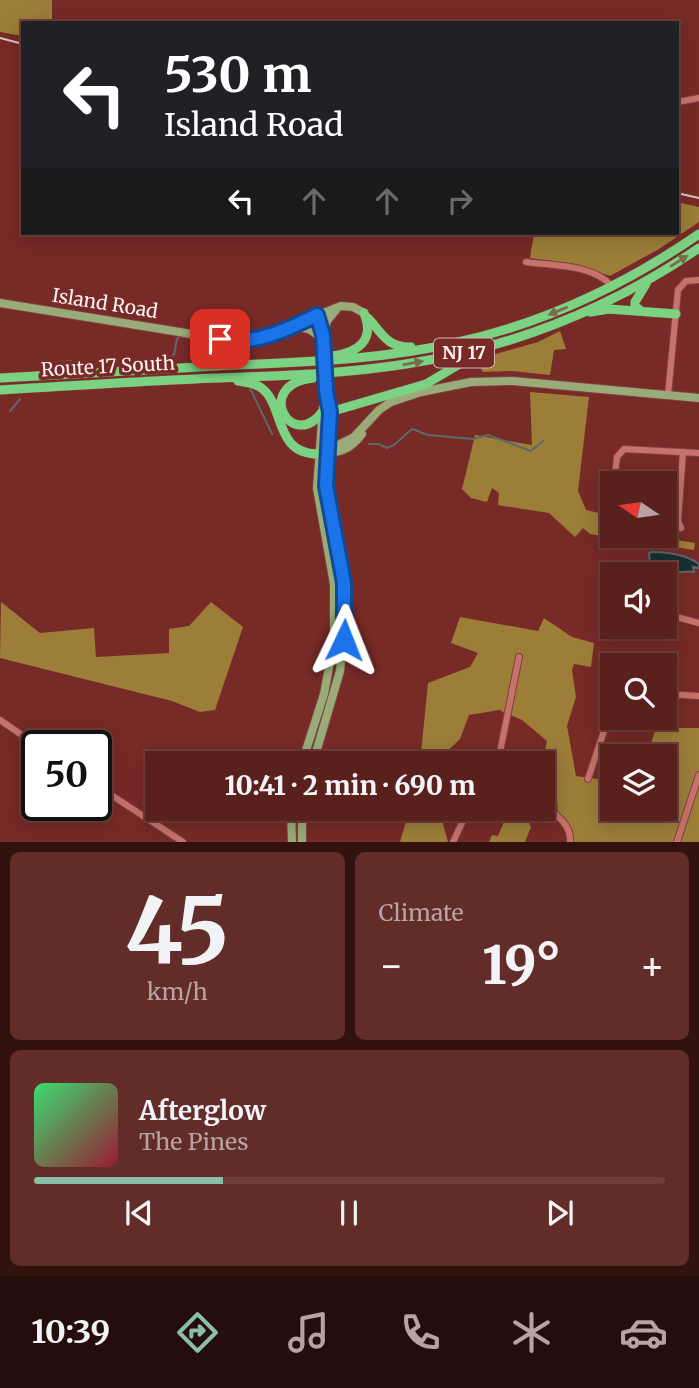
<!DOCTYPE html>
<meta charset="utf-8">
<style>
:root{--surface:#59201c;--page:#622d29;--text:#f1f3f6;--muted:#b7a3a3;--line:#6e3e3b;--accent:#8abfa5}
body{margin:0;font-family:Merriweather,serif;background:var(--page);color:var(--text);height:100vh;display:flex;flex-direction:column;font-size:26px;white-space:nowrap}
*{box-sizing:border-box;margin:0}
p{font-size:23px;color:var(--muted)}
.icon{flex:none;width:38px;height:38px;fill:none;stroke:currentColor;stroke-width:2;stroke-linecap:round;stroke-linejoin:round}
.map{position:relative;height:842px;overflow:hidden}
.sheet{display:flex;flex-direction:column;gap:10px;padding:10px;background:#31120f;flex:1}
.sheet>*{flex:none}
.hud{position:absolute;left:21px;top:21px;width:658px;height:214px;border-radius:0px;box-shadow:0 4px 18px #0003,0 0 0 2px var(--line);background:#202124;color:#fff;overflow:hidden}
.needle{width:46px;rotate:283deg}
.tools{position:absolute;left:600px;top:471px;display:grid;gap:14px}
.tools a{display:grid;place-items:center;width:77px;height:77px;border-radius:0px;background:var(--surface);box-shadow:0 4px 18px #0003,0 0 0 2px var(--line);font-size:35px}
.speed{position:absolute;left:21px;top:730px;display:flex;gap:14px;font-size:35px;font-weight:700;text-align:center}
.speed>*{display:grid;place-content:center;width:91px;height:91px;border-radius:50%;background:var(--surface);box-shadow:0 4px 18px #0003,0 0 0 2px var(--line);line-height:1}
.speed .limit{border:4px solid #111;border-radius:10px;background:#fff;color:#111}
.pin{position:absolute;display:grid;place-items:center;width:60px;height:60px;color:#fff;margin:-30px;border-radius:14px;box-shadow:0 4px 10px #0006}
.me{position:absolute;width:77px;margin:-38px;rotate:2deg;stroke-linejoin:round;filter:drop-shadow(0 0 5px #0008)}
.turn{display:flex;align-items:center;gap:24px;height:147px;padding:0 28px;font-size:32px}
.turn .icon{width:91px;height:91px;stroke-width:2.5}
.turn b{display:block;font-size:49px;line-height:60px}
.lanes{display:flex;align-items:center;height:66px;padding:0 28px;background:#0003;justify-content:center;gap:35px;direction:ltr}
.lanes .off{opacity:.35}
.big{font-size:52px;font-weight:800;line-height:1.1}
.sheet .widget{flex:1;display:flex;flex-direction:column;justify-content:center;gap:10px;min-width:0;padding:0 24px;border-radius:10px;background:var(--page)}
.sheet .dial{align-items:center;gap:0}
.dial b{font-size:91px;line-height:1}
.song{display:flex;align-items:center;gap:21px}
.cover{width:84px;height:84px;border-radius:10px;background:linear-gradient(135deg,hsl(140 70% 55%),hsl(350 70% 35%))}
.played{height:7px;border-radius:4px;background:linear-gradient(90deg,var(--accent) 30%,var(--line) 30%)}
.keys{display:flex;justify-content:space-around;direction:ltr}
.heat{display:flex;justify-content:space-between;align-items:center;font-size:38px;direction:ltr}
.sheet .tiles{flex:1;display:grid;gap:10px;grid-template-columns:1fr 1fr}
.widget:last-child{grid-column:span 2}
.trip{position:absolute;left:145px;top:751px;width:410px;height:70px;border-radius:0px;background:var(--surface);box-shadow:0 4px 18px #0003,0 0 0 2px var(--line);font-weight:800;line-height:70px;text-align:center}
.menu{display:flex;height:112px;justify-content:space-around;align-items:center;background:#240d0b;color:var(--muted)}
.menu .icon{width:49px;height:49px}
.menu .selected{color:var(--accent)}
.menu b{font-size:32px;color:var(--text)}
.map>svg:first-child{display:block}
</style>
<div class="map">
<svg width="699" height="842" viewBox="0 0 699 842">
<rect width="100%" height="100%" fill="#772a26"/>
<path fill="#9c7e39" d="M0,0h52v23h-29v13l-23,-4z
M677,202l22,5v15l-40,27 -49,27 -35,-12 -45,-6 4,-25h143z
M560,331l6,18 -12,1 -4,25 -38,-4 -29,1 -2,-3 11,-14 46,-13z
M530,392l59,5 -11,94 8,19 26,6v20h40l43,7 -1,7 -104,-16 -7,-6 -8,9 -26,-24 -51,-8 1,-12 -7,-5 -5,14 -16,-4 -9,-9 13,-54 57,10z
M1,602l39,31 54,-5 2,29 73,-4v-24l20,-3 22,-24 32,25 -28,83 -15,2 -28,-11 -172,-43z
M460,617l78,14 6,-13 28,19 22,6 -3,24 -17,-3 -2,6 4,27 -9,29 9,50 36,5v27h53v-52h-40l1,-6 23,-1 7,-21h43v114h-127l-14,-30 -3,-34 -15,-21 -13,6 3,-10 15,-2 2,-10 -25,-21 -23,-10 -30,5 -9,24 -25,24h-15l8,-80 42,-16 8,-14 -27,-10z
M410,808l29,1 9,33h-48z
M530,808l-4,8 5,11 -6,15h-36l3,-7 6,1 11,-26 16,4z"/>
<path fill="#173034" stroke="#5c6a6d" stroke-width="2" d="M652,552c17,0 33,2 47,12v4l-6,-1 1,5c-8,-2 -15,2 -22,0l-1,-3 -4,-4 -4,1v7l-13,-9 -1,-11z"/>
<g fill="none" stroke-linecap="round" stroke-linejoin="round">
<path stroke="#5c6a6d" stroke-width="2" d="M170,357l4,-2 3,-16 4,-3 49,12 4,8
M48,365l23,-4
M250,388l22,46
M10,411l10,-12
M369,444h10l8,4 7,-3 18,-16 16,6 45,4 15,-4 43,16 12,-10"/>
<defs>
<path id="minor" d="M677,108l1,-6 21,-4
M526,262c29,4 66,2 86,24
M668,395l10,-105 8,-9 13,-1
M614,483l3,-26 7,-8 75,4
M665,503l14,3
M681,528l-3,-7 5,-69
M665,614l34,9
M665,694l34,2
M0,720l38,26
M499,757l14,6
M495,763l4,-6 20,-100
M588,779l24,-72
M96,785l87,57
M542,801c11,13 30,22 28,41
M453,842l16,-34
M677,842l22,-67"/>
<path id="major" d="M0,303l235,38 26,-3 80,-32 12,1 11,6
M317,315l6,20 1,13
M311,318l10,23
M293,326l16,3 10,7
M323,335l4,-14 9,-11
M323,453c17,0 28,-4 39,-19
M320,454l34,-17 25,-27 12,-8 30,-10 50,-10 42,-1 186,17
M302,763l22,-69 10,-54v-56l-17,-96 6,-80
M313,763l27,-92 5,-49 -3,-56 -16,-80 4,-74 -4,-26
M291,808l1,34
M302,808v34"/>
<path id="highway" d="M641,311l-6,-5v-4l11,-18
M590,312l19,-3 67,5
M368,318c14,15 19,30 43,29
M333,356c26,-4 42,-16 31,-43
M0,378c72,-4 145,-8 217,-12 79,-4 159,-5 237,-23 88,-19 171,-58 245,-109
M313,378c-61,7 -21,76 10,33
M238,381c7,1 15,2 22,6 26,17 12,68 60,67
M0,390c65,-4 130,-8 195,-11 71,-3 142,-4 211,-15 105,-16 205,-56 293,-116
M330,412l96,-28 54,-32"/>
</defs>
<use href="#minor" stroke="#7f4243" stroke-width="8"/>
<use href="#major" stroke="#7f4243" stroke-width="10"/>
<use href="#highway" stroke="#7f4243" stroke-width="10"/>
<use href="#minor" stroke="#c7726a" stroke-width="6"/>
<use href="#major" stroke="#99ac78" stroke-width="8"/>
<use href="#highway" stroke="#7bd282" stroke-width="9"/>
<path stroke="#dcc2c0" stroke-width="2" d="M0,38l23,6
M677,193l22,5"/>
<defs>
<path id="major-bridge" d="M324,348l2,38"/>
</defs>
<use href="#major-bridge" stroke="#7f4243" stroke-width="10" stroke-linecap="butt"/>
<use href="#major-bridge" stroke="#99ac78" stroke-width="8"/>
</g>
<defs><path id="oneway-solid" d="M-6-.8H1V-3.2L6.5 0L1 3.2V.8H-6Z" transform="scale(1.75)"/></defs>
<g fill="#796d4b">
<use href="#oneway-solid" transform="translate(679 261) rotate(-32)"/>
<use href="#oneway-solid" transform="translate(558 311) rotate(158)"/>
<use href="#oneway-solid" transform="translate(413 363) rotate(-10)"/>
</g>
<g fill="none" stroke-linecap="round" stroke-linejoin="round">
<defs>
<path id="route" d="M220,339c33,7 67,-9 97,-24l6,20 3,56 4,21 -4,74 18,97v57"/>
</defs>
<use href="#route" stroke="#114b97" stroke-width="18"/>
<use href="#route" stroke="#1a73e8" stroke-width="12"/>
</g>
<g text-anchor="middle" stroke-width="7" stroke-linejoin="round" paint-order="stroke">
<rect fill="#772a26" stroke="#d4b6b4" stroke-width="2" x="434" y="338.5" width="60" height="29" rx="5"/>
<g font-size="18" font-weight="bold" fill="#fcf2f1">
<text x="464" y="359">NJ 17</text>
</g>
<g font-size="19" fill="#fcf2f1" stroke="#772a26">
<text transform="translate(105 303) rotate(9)" y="7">Island Road</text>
<text transform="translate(108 366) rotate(-3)" y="7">Route 17 South</text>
</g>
</g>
</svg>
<div class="tools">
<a><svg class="needle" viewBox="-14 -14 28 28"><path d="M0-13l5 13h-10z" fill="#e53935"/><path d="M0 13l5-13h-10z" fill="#b7a3a3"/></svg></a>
<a><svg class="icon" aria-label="sound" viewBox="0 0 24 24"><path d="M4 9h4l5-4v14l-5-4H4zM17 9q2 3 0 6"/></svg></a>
<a><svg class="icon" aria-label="search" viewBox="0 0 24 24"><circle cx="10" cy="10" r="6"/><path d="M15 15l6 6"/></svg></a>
<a><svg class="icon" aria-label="layers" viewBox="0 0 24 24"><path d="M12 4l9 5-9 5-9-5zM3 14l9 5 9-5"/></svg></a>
</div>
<div class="speed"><div class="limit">50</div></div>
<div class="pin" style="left:220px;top:339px;background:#d93025"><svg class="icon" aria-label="arrive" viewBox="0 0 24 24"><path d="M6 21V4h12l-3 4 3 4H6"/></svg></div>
<svg class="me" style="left:344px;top:640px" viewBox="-20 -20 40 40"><path d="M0-17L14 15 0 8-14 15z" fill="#1a73e8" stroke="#fff" stroke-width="4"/></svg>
<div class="trip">10:41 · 2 min · 690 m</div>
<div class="hud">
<div class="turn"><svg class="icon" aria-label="left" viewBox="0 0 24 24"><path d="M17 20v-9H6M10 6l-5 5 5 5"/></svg><div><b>530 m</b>Island Road</div></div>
<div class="lanes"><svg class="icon" aria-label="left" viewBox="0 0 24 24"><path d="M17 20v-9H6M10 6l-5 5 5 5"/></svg><svg class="icon off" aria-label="ahead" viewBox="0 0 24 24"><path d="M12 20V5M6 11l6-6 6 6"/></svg><svg class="icon off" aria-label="ahead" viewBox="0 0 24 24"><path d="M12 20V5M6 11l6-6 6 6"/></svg><svg class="icon off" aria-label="right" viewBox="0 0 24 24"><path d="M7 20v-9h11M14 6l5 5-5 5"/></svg></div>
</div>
</div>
<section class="sheet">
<div class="tiles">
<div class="widget dial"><b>45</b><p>km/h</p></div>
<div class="widget"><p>Climate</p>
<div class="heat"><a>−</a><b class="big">19°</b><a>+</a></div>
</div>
<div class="widget">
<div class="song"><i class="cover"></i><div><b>Afterglow</b><p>The Pines</p></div></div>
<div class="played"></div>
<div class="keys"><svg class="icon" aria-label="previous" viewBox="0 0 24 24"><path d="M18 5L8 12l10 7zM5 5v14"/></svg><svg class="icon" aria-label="pause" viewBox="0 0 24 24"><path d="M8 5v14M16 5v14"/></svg><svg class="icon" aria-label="next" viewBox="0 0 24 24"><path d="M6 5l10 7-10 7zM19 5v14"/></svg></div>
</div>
</div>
</section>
<nav class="menu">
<b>10:39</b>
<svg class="icon selected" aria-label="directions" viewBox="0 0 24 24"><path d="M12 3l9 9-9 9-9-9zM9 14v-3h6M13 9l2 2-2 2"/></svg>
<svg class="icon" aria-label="music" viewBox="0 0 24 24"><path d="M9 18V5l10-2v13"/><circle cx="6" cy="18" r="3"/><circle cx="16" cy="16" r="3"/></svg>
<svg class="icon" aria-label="phone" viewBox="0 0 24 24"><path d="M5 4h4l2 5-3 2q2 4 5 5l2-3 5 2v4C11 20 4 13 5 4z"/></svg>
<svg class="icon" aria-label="climate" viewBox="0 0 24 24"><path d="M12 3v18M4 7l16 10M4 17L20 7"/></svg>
<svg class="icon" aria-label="car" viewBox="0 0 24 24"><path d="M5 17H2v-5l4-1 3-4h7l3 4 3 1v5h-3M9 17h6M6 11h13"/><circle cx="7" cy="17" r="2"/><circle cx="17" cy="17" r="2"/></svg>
</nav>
